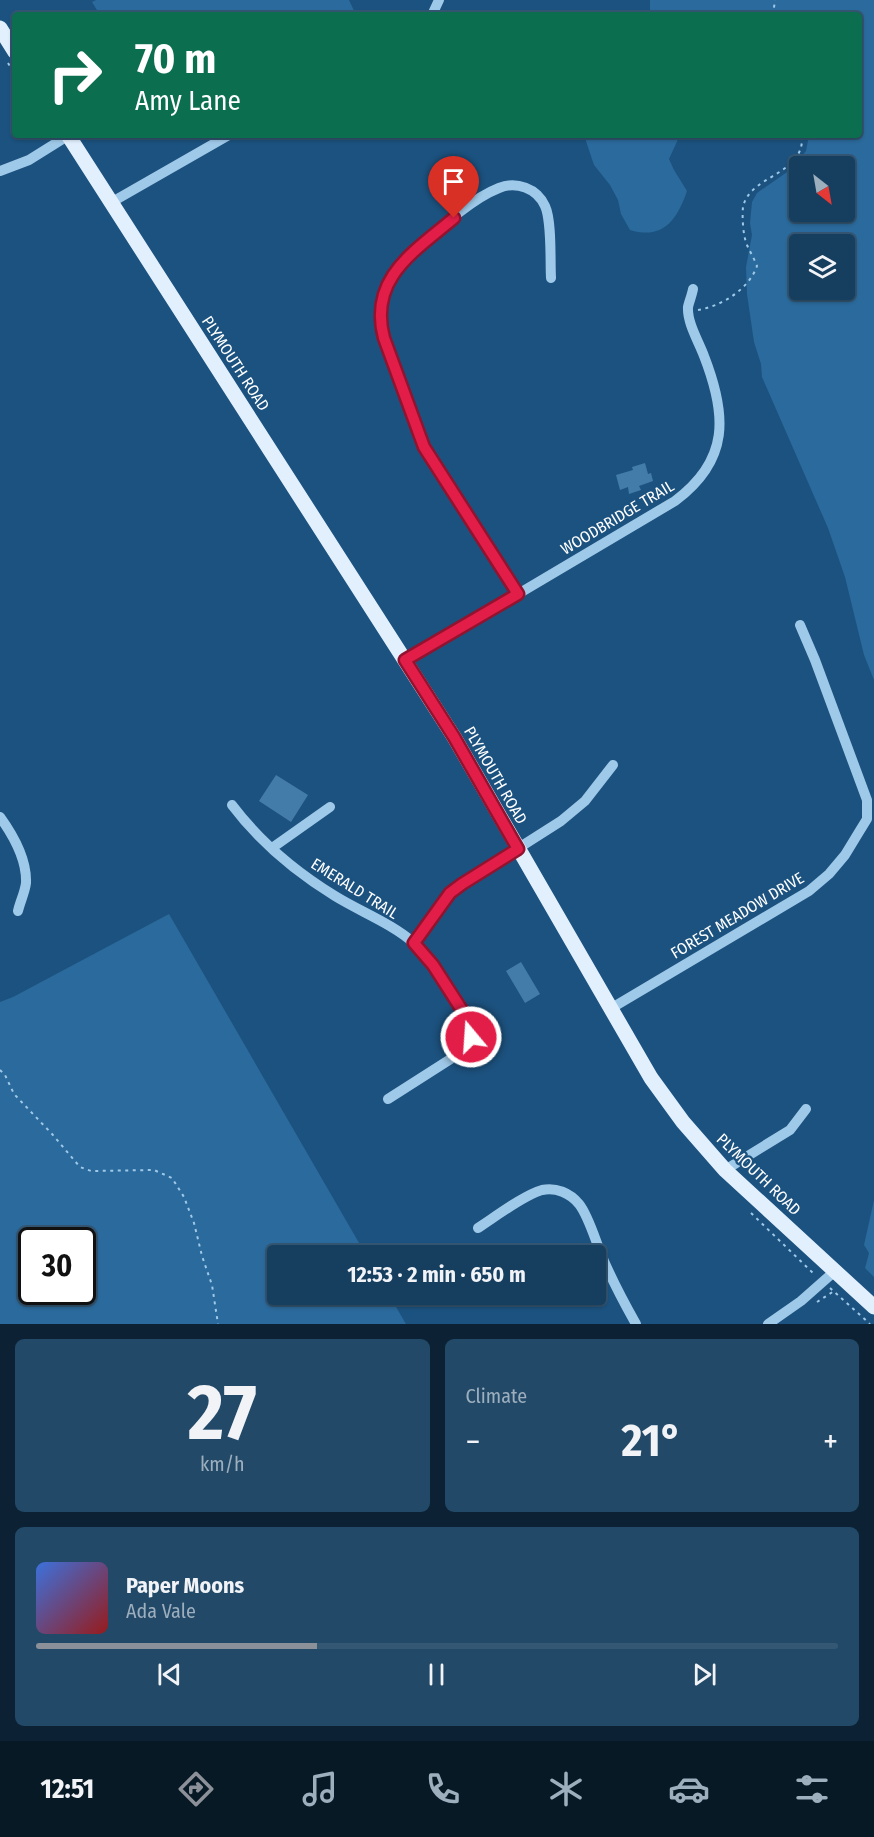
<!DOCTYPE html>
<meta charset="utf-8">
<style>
:root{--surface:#153e5f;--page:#224968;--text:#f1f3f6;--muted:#9daebd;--line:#345774;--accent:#8c9099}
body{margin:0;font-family:"Fira Sans Condensed",sans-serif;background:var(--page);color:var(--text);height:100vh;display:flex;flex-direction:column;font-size:22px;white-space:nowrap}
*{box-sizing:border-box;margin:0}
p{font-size:20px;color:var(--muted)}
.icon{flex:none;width:33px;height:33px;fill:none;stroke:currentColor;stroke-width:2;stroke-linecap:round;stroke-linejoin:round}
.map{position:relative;height:1324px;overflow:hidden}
.details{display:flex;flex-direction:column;gap:15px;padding:15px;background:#0c2234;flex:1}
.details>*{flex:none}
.hud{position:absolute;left:12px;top:12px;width:850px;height:126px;border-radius:6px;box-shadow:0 2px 4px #0004,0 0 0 2px var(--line);background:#0b6e4f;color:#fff;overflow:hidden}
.needle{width:39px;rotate:149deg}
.fabs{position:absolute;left:789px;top:156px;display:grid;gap:12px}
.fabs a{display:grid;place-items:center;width:66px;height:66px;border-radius:6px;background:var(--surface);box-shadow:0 2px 4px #0004,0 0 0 2px var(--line);font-size:30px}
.speed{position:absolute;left:18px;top:1227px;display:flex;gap:12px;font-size:30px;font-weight:700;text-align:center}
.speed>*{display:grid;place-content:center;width:78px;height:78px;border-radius:50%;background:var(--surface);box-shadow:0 2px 4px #0004,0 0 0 2px var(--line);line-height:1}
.speed .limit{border:3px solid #111;border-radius:9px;background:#fff;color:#111}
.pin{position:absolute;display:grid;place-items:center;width:51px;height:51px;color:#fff;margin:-62px -26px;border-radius:50% 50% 50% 0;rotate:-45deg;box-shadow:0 0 6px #0007}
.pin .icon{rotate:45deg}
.me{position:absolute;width:66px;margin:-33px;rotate:342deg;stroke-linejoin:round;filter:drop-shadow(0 0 4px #0008)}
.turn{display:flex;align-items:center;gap:21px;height:126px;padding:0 24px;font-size:27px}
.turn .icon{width:78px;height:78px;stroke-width:2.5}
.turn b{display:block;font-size:42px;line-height:51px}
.big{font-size:45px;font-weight:700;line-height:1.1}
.details .widget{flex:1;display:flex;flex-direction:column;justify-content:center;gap:9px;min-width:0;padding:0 21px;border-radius:9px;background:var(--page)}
.details .dial{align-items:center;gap:0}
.dial b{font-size:78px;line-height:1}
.song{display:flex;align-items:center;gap:18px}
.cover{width:72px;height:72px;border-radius:9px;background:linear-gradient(135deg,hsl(220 70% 55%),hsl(0 70% 35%))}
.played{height:6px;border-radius:3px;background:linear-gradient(90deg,var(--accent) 35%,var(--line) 35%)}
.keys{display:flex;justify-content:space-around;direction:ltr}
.heat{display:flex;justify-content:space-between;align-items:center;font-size:33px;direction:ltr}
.details .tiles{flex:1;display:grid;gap:15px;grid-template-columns:1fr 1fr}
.widget:last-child{grid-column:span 2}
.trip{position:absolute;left:267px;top:1245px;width:339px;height:60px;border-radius:6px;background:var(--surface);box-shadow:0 2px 4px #0004,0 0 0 2px var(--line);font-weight:700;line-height:60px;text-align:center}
.tabs{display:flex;height:96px;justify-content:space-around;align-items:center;background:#081926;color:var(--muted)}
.tabs .icon{width:42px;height:42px}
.tabs .selected{color:var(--accent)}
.tabs b{font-size:27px;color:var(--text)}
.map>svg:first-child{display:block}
</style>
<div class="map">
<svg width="874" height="1324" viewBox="0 0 874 1324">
<rect width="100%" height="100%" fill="#1c527f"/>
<path fill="#2b6a9c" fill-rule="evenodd" d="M96,0h253l7,15h-256l-8,-13z
M650,0h224v680l-10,-25 -19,-78 -17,-49 -66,-151 -1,-13 -7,-22 -7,-48 -1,-27 6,-32 -2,-12 2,-21 5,-9 33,-23 16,-19 3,-16h51v-120h-210zM800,166h44v46h-44zM800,244h44v46h-44z
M584,135h96l-11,24 5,11 13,21c-10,29 -24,49 -57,39l-9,-16 -3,-14 -8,-15 -16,-20z
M169,914l197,341 -88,1v38l111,1 17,29h-406v-322l13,-5zM32,1240h50v52h-50z
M874,1200v77l-9,-9 4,-15 -5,-8z"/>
<path fill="#447ca9" d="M645,463l3,11 3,-1 2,8 -14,5 2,4 -12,4 -1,-7 -8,3 -4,-15 17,-5 -1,-3z
M276,775l32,20 -17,27 -32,-21z
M521,962l19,32 -15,9 -19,-32z"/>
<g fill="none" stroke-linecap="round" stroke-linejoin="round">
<path stroke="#9fc9e9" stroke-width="2" stroke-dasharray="3 4.5" stroke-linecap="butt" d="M773,15l2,-15
M8,63l7,12
M698,310c24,-4 51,-21 59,-44 -3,-8 -7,-14 -10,-21 -4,-9 -5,-28 -4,-38 7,-33 62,-31 59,-72
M0,1070l5,5 9,19 38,40 28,33 11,4 63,-1 18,8 12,19 10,26 8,33 10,29 6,39
M751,1213l63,61
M830,1288l40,36
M817,1302l17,-11"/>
<path stroke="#9fc9e9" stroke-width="10" d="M432,15l7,-15
M0,171l29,-11 40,-25
M112,202l117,-67
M518,594l-94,-147 -40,-109c-9,-33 0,-57 24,-81 25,-22 60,-57 91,-69 17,-7 38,0 46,18 7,15 5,54 6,72
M405,661l270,-160c55,-41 52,-86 29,-145 -5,-14 -17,-33 -16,-49 1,-5 4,-12 5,-18
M232,805c28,37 64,67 103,91 26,16 56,27 79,47 23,20 37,50 53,75 6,15 4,24 -7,35l-72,46
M0,817c13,18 27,43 26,66 -1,9 -6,19 -8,28
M272,848l58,-41
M414,943l27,-38 9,-12 12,-9 99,-63 24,-20 28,-36
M610,1009l199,-118 20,-17 16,-19 14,-23 8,-13v-19l-52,-140 -15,-35
M725,1170l65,-40 16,-21
M478,1228c17,-11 46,-33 64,-38 14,-3 28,3 37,14 9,11 16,35 22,50 10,24 22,47 35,70
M768,1324l33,-23 34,-30"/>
<path stroke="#e2f0fe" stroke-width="15" d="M0,28l15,24
M68,135l386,602 197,341 32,44 42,48 149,137"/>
</g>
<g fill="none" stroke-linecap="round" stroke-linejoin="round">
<defs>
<path id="route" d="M454,218c-39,33 -86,60 -70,120l40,109 94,147 -113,66 49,77 64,112 -56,35 -12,9 -36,50 19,22 34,53 4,10v9"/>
</defs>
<use href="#route" stroke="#92132f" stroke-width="15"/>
<use href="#route" stroke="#e11d48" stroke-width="10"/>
</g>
<g text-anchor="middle" stroke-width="4.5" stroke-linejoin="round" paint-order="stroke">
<g font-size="16" fill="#fff" stroke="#1c527f">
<text transform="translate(236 363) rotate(57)" y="6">PLYMOUTH ROAD</text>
<text transform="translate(617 517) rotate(-31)" y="6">WOODBRIDGE TRAIL</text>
<text transform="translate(496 775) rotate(60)" y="6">PLYMOUTH ROAD</text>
<text transform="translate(355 888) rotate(32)" y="6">EMERALD TRAIL</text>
<text transform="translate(737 915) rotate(-31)" y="6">FOREST MEADOW DRIVE</text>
<text transform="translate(759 1174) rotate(44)" y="6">PLYMOUTH ROAD</text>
</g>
</g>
</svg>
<div class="fabs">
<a><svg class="needle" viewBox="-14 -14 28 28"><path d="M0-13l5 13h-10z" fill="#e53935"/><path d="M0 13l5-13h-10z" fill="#9daebd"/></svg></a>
<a><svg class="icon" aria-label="layers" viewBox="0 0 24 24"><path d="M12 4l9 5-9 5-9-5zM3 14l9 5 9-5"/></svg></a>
</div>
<div class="speed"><div class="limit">30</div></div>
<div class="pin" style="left:454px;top:218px;background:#d93025"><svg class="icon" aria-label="arrive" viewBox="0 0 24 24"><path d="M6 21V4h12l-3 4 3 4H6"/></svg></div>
<svg class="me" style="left:471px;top:1037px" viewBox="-20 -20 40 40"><circle r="17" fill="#e11d48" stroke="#fff" stroke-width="3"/><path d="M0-11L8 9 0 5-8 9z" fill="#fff"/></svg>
<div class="trip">12:53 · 2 min · 650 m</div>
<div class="hud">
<div class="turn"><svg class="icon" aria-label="right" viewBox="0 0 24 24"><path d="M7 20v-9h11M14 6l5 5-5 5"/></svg><div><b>70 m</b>Amy Lane</div></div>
</div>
</div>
<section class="details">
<div class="tiles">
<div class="widget dial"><b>27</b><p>km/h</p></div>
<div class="widget"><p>Climate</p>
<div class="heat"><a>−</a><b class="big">21°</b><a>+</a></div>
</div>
<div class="widget">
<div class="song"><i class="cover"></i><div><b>Paper Moons</b><p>Ada Vale</p></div></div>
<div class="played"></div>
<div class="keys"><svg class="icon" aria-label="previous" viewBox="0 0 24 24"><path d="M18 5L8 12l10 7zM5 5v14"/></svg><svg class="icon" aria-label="pause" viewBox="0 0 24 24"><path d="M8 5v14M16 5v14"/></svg><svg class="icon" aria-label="next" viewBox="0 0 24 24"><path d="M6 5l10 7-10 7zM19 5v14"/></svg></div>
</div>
</div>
</section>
<nav class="tabs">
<b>12:51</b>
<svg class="icon selected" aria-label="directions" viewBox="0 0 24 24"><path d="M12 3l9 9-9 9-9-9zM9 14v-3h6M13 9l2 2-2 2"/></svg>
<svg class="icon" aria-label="music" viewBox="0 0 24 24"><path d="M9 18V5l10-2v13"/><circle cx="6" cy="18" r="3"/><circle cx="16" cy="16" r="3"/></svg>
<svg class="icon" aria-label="phone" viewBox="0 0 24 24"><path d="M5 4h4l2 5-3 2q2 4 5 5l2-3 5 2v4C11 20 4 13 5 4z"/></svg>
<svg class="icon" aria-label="climate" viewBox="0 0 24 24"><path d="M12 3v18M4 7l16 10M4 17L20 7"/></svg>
<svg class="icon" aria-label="car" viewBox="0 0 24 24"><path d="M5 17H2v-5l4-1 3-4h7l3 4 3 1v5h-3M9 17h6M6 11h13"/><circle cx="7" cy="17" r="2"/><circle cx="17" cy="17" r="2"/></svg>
<svg class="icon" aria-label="filters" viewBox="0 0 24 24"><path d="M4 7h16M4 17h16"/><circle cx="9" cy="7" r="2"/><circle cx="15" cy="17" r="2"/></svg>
</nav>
